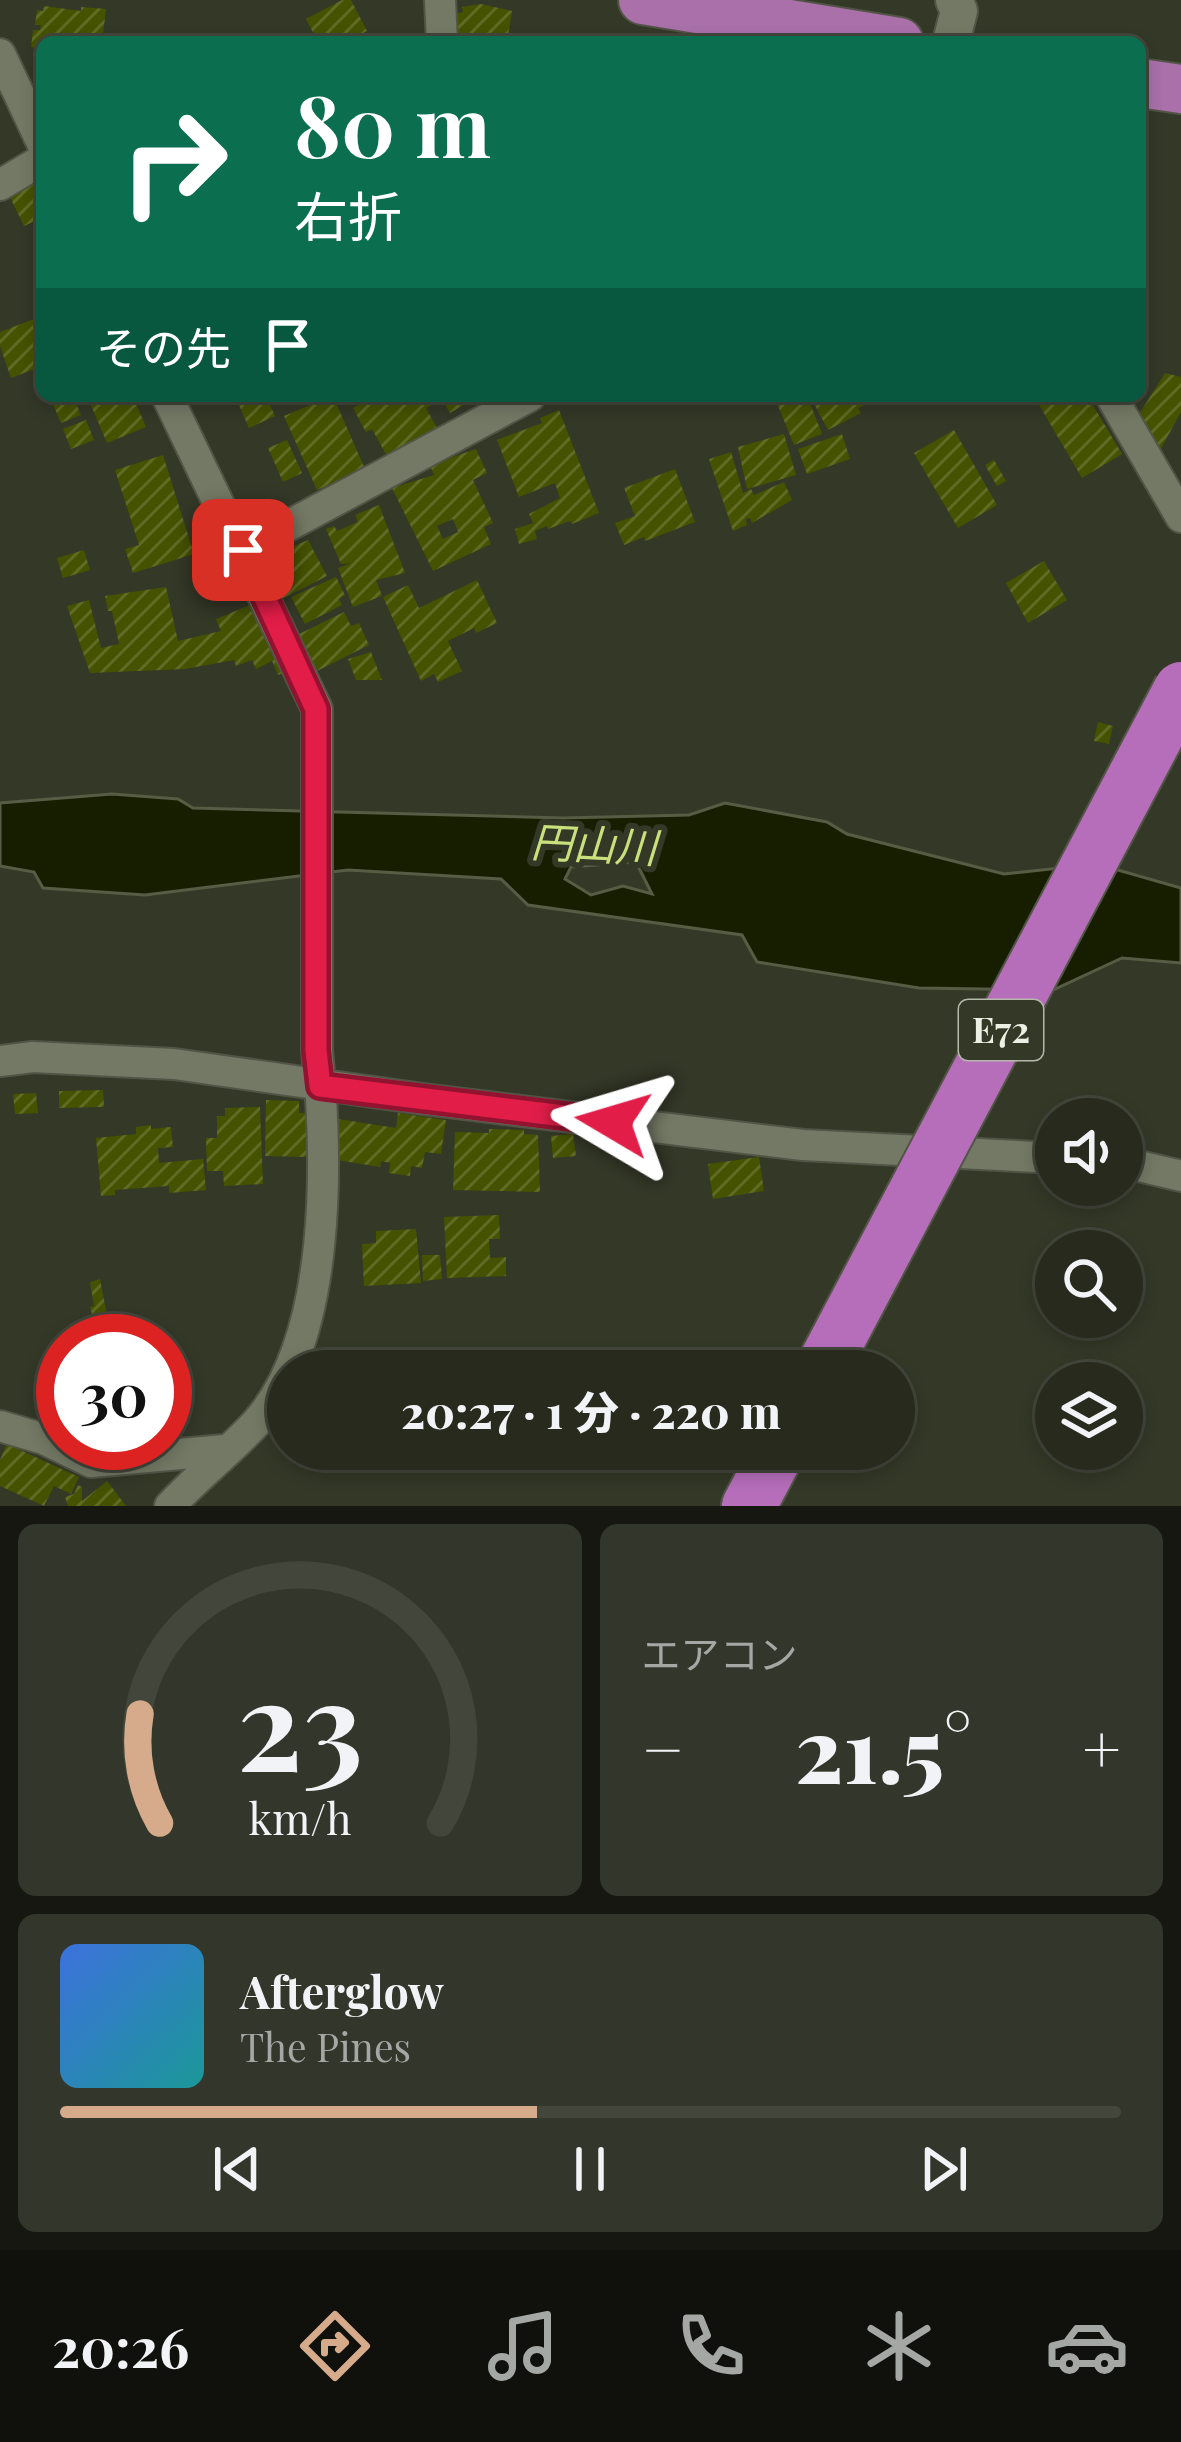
<!DOCTYPE html>
<html lang="ja">
<meta charset="utf-8">
<style>
:root{--surface:#272a1d;--page:#33362a;--text:#f1f3f6;--muted:#a4a7a4;--line:#43463b;--accent:#d6ab8b}
body{margin:0;font-family:"Playfair Display","Noto Sans JP",serif;background:var(--page);color:var(--text);height:100vh;display:flex;flex-direction:column;font-size:45px;white-space:nowrap}
*{box-sizing:border-box;margin:0}
p{font-size:39px;color:var(--muted)}
.icon{flex:none;width:66px;height:66px;fill:none;stroke:currentColor;stroke-width:2;stroke-linecap:round;stroke-linejoin:round}
.map{position:relative;height:1506px;overflow:hidden}
.sheet{display:flex;flex-direction:column;gap:18px;padding:18px;background:#151710;flex:1}
.sheet>*{flex:none}
.banner{position:absolute;left:36px;top:36px;width:1110px;height:366px;border-radius:18px;box-shadow:0 6px 18px #0003,0 0 0 3px var(--line);background:#0b6e4f;color:#fff;overflow:hidden}
.buttons{position:absolute;left:1035px;top:1098px;display:grid;gap:24px}
.buttons a{display:grid;place-items:center;width:108px;height:108px;border-radius:50%;background:var(--surface);box-shadow:0 6px 18px #0003,0 0 0 3px var(--line);font-size:60px}
.speed{position:absolute;left:36px;top:1314px;display:flex;gap:24px;font-size:60px;font-weight:700;text-align:center}
.speed>*{display:grid;place-content:center;width:156px;height:156px;border-radius:50%;background:var(--surface);box-shadow:0 6px 18px #0003,0 0 0 3px var(--line);line-height:1}
.speed .limit{border:18px solid #d22;background:#fff;color:#111}
.pin{position:absolute;display:grid;place-items:center;width:102px;height:102px;color:#fff;margin:-51px;border-radius:24px;box-shadow:0 6px 18px #0006}
.me{position:absolute;width:132px;margin:-66px;rotate:277deg;stroke-linejoin:round;filter:drop-shadow(0 0 9px #0008)}
.turn{display:flex;align-items:center;gap:42px;height:252px;padding:0 60px;font-size:54px}
.turn .icon{width:156px;height:156px;stroke-width:2.5}
.turn b{display:block;font-size:84px;line-height:102px}
.then{display:flex;align-items:center;height:114px;padding:0 60px;background:#0003;gap:24px;font-size:45px}
.big{font-size:90px;font-weight:800;line-height:1.1}
.sheet .widget{flex:1;display:flex;flex-direction:column;justify-content:center;gap:18px;min-width:0;padding:0 42px;border-radius:18px;background:var(--page)}
.sheet .dial{align-items:center;gap:0}
.dial svg{height:312px;overflow:visible;fill:none;stroke:var(--line);stroke-width:7;stroke-linecap:round;text-anchor:middle}
.dial text{fill:var(--text);stroke:none}
.song{display:flex;align-items:center;gap:36px}
.cover{width:144px;height:144px;border-radius:18px;background:linear-gradient(135deg,hsl(220 70% 55%),hsl(180 70% 35%))}
.played{height:12px;border-radius:6px;background:linear-gradient(90deg,var(--accent) 45%,var(--line) 45%)}
.keys{display:flex;justify-content:space-around;direction:ltr}
.heat{display:flex;justify-content:space-between;align-items:center;font-size:66px;direction:ltr}
.sheet .tiles{flex:1;display:grid;gap:18px;grid-template-columns:1fr 1fr}
.widget:last-child{grid-column:span 2}
.trip{position:absolute;left:267px;top:1350px;width:648px;height:120px;border-radius:60px;background:var(--surface);box-shadow:0 6px 18px #0003,0 0 0 3px var(--line);font-weight:800;line-height:120px;text-align:center}
.menu{display:flex;height:192px;justify-content:space-around;align-items:center;background:#10110c;color:var(--muted)}
.menu .icon{width:84px;height:84px}
.menu .active{color:var(--accent)}
.menu b{font-size:54px;color:var(--text)}
.map>svg:first-child{display:block}
</style>
<div class="map">
<svg width="1181" height="1506" viewBox="0 0 1181 1506">
<defs>
<pattern id="building-hatch" width="6" height="6" patternUnits="userSpaceOnUse" patternTransform="scale(3)"><rect width="6" height="6" fill="#455200"/><path d="M-1 1l2-2M0 6l6-6M5 7l2-2" fill="none" stroke="#606b25"/></pattern>
</defs>
<rect width="100%" height="100%" fill="#343827"/>
<path fill="#171e00" stroke="#575d44" stroke-width="3" fill-rule="evenodd" d="M112,794l66,5 15,9 370,10 126,-3 36,-12 102,19 20,12 157,40 93,-10 84,24v75l-59,-5 -69,32 -134,-2 -162,-26 -15,-27 -214,-30 -27,-26 -153,-9 -203,25 -102,-7 -9,-16 -34,-6v-63zM636,862l16,32 -29,-8 -32,9 -26,-16 6,-12z"/>
<path fill="url(#building-hatch)" fill-rule="evenodd" d="M342,0h9l16,31 -21,11h-28l-12,-23z
M481,4l31,7 -4,25 -22,-3 -32,5 -3,-23 12,-3 -1,-5z
M44,6l37,5v-4l25,2 -4,33h-60v7l-11,-2 2,-17h7l1,-5h-6l2,-15 6,1z
M42,179v39l-18,8 -15,-31z
M34,319l8,20v27l-31,12 -11,-32v-14z
M1165,373l16,4v35l-22,40 -23,-33z
M73,396l8,19 -20,8 -8,-19z
M87,396h59l-11,5 11,26 -39,16z
M235,396h31l9,20 -26,12z
M312,396h21l32,73 -48,21 -33,-74 31,-13z
M375,396h59l3,6 -11,6 11,20 -50,28 -15,-27 -6,3 -13,-24z
M440,396h39l-29,17z
M774,396l34,2 14,36 -28,11z
M814,396h71l-27,12 3,5 -33,17 -17,-32z
M1051,396l37,1 34,57 -40,24 -44,-75z
M559,410l40,103 -27,11 -2,-3 -22,8 -1,-3 -12,5 2,8 -18,5 -4,-15 18,-6 -4,-9 31,-16 -5,-15 -36,14 -22,-57 45,-17 -2,-5z
M86,420l8,20 -23,9 -8,-20z
M954,430l43,75 -39,23 -44,-75z
M784,434l12,41 -49,14 -9,-42z
M842,434l8,25 -43,15 -9,-25z
M287,440l15,33 -19,9 -15,-34z
M476,449l11,24 -14,7 20,43 -9,4 7,17 -58,27 -41,-83 42,-13 -4,-10zM453,519l5,13 -15,7 -6,-13z
M731,452l12,41 8,-4 3,6 30,-13 8,18 -40,23 -2,-5 -4,1 1,6 -14,6 -24,-72z
M163,455l31,99 -61,19 -8,-24 14,-4 -24,-75z
M994,460l12,21 -9,5 -12,-21z
M675,469l20,53 -50,19 -1,-4 -20,8 -9,-22 20,-7 -11,-28z
M379,505l26,68 -29,7 6,16 -29,11 -15,-39 13,-5 -10,1 -15,-35 8,-3 3,5 21,-9 -3,-7z
M308,540l19,36 -47,24 -21,-39z
M84,550l6,20 -27,8 -6,-20z
M1044,561l23,39 -39,23 -22,-40z
M336,577l9,18 -6,4 3,6 -37,19 -14,-27z
M477,580l20,43 -21,10 -2,-5 -26,13 14,30 -24,11 -4,-8 -13,7 -38,-84 25,-12 11,23z
M166,587l12,54 43,-10 -5,-12 46,-19 32,69 -16,6 -6,-14 -16,8 -4,-9 -16,6 -2,-6 -49,9 -95,4 -23,-67 22,-6 12,48 18,-4 -7,-33h-4l-3,-15z
M344,612l7,14 8,-3 10,22 -52,26 -18,-37z
M371,652l11,28h-26l-8,-21z
M1098,722l15,4 -4,18 -15,-3z
M103,1090l1,17 -45,1v-17z
M36,1093l2,20 -23,1 -2,-20z
M266,1100l33,1v12h9l-1,44 -42,-1z
M260,1107l3,77 -39,2 -1,-15h-16l-1,-33h11v-22h8v-8z
M398,1113l48,7 -5,34 -16,-2 -3,16 -11,-2 -1,10 -21,-3 1,-10 -9,-2 -1,6 -49,-8 7,-40 58,9z
M151,1125v4l20,-2 2,20 -15,1 1,15 44,-4 3,31 -37,3v-7l-54,4v5l-14,1 -5,-58 40,-4v-7z
M489,1129l35,1v4l14,1 2,57 -87,-2 2,-58 34,1z
M573,1134l3,22 -23,2 -2,-22z
M759,1157l5,34 -51,8 -5,-35z
M499,1215l1,24h-11l1,19 16,-1v19l-59,2 -3,-61z
M416,1229l5,54 -57,3 -2,-42 14,-1v-12z
M422,1255h18l2,24 -19,2z
M100,1279l9,47 -11,2 -1,-9 -9,2 -1,-5 5,-1 -2,-8 4,-1 -4,-24z
M7,1444l72,33 -8,17 -17,-8 -10,20 -44,-20v-26z
M107,1481l19,25h-58l-3,-9 9,-3 4,-9 4,2v14z"/>
<g fill="none" stroke-linecap="round" stroke-linejoin="round">
<defs>
<path id="minor" d="M440,0l2,42
M0,54l42,89
M0,185l42,-25
M167,396l150,313v341c11,108 15,288 -61,373 -27,29 -59,54 -86,83
M1111,396l70,121
M243,550l287,-154
M0,1061l33,-4 141,7 249,35 380,46 253,13
M1122,1162l59,14
M0,1426l44,13 47,23 134,-12"/>
<path id="tertiary" d="M951,42l8,-31 -5,-11"/>
<path id="trunk" d="M643,0l256,42
M1140,83l41,6"/>
<path id="motorway" d="M749,1506l30,-57"/>
</defs>
<use href="#minor" stroke="#525546" stroke-width="34"/>
<use href="#tertiary" stroke="#525546" stroke-width="40"/>
<use href="#trunk" stroke="#525546" stroke-width="52"/>
<use href="#motorway" stroke="#525546" stroke-width="58"/>
<use href="#minor" stroke="#747965" stroke-width="30"/>
<use href="#tertiary" stroke="#747965" stroke-width="36"/>
<use href="#trunk" stroke="#a970a9" stroke-width="48"/>
<use href="#motorway" stroke="#b66eba" stroke-width="54"/>
<defs>
<path id="motorway-bridge" d="M821,1371l360,-682"/>
</defs>
<use href="#motorway-bridge" stroke="#525546" stroke-width="58" stroke-linecap="butt"/>
<use href="#motorway-bridge" stroke="#b66eba" stroke-width="54"/>
</g>
<g fill="none" stroke-linecap="round" stroke-linejoin="round">
<defs>
<path id="route" d="M243,550l73,159v341l4,36 293,36"/>
</defs>
<use href="#route" stroke="#92132f" stroke-width="30"/>
<use href="#route" stroke="#e11d48" stroke-width="21"/>
</g>
<g text-anchor="middle" stroke-width="12" stroke-linejoin="round" paint-order="stroke">
<rect fill="#343827" stroke="#b5b8ab" stroke-width="3" x="959" y="1000" width="84" height="60" rx="9"/>
<g font-size="36" font-weight="bold" fill="#ecefe4">
<text x="1001" y="1043">E72</text>
</g>
<g font-size="42" font-style="italic" fill="#c9e07c" stroke="#343827">
<text transform="translate(594 845) rotate(3)" y="15">円山川</text>
</g>
</g>
</svg>
<div class="buttons">
<a><svg class="icon" aria-label="sound" viewBox="0 0 24 24"><path d="M4 9h4l5-4v14l-5-4H4zM17 9q2 3 0 6"/></svg></a>
<a><svg class="icon" aria-label="search" viewBox="0 0 24 24"><circle cx="10" cy="10" r="6"/><path d="M15 15l6 6"/></svg></a>
<a><svg class="icon" aria-label="layers" viewBox="0 0 24 24"><path d="M12 4l9 5-9 5-9-5zM3 14l9 5 9-5"/></svg></a>
</div>
<div class="speed"><div class="limit">30</div></div>
<div class="pin" style="left:243px;top:550px;background:#d93025"><svg class="icon" aria-label="arrive" viewBox="0 0 24 24"><path d="M6 21V4h12l-3 4 3 4H6"/></svg></div>
<svg class="me" style="left:613px;top:1122px" viewBox="-20 -20 40 40"><path d="M0-17L14 15 0 8-14 15z" fill="#e11d48" stroke="#fff" stroke-width="4"/></svg>
<div class="trip">20:27 · 1 分 · 220 m</div>
<div class="banner">
<div class="turn"><svg class="icon" aria-label="right" viewBox="0 0 24 24"><path d="M7 20v-9h11M14 6l5 5-5 5"/></svg><div><b>80 m</b>右折</div></div>
<div class="then">その先<svg class="icon" aria-label="arrive" viewBox="0 0 24 24"><path d="M6 21V4h12l-3 4 3 4H6"/></svg></div>
</div>
</div>
<section class="sheet">
<div class="tiles">
<div class="widget dial"><svg viewBox="0 0 100 80">
<path d="M14 69A42 42 0 1 1 86 69"/>
<path d="M14 69A42 42 0 0 1 9 41" stroke="#d6ab8b"/>
<text x="50" y="56" font-size="32" font-weight="700">23</text>
<text x="50" y="72" font-size="11">km/h</text>
</svg></div>
<div class="widget"><p>エアコン</p>
<div class="heat"><a>−</a><b class="big">21.5°</b><a>+</a></div>
</div>
<div class="widget">
<div class="song"><i class="cover"></i><div><b>Afterglow</b><p>The Pines</p></div></div>
<div class="played"></div>
<div class="keys"><svg class="icon" aria-label="previous" viewBox="0 0 24 24"><path d="M18 5L8 12l10 7zM5 5v14"/></svg><svg class="icon" aria-label="pause" viewBox="0 0 24 24"><path d="M8 5v14M16 5v14"/></svg><svg class="icon" aria-label="next" viewBox="0 0 24 24"><path d="M6 5l10 7-10 7zM19 5v14"/></svg></div>
</div>
</div>
</section>
<nav class="menu">
<b>20:26</b>
<svg class="icon active" aria-label="directions" viewBox="0 0 24 24"><path d="M12 3l9 9-9 9-9-9zM9 14v-3h6M13 9l2 2-2 2"/></svg>
<svg class="icon" aria-label="music" viewBox="0 0 24 24"><path d="M9 18V5l10-2v13"/><circle cx="6" cy="18" r="3"/><circle cx="16" cy="16" r="3"/></svg>
<svg class="icon" aria-label="phone" viewBox="0 0 24 24"><path d="M5 4h4l2 5-3 2q2 4 5 5l2-3 5 2v4C11 20 4 13 5 4z"/></svg>
<svg class="icon" aria-label="climate" viewBox="0 0 24 24"><path d="M12 3v18M4 7l16 10M4 17L20 7"/></svg>
<svg class="icon" aria-label="car" viewBox="0 0 24 24"><path d="M5 17H2v-5l4-1 3-4h7l3 4 3 1v5h-3M9 17h6M6 11h13"/><circle cx="7" cy="17" r="2"/><circle cx="17" cy="17" r="2"/></svg>
</nav>
